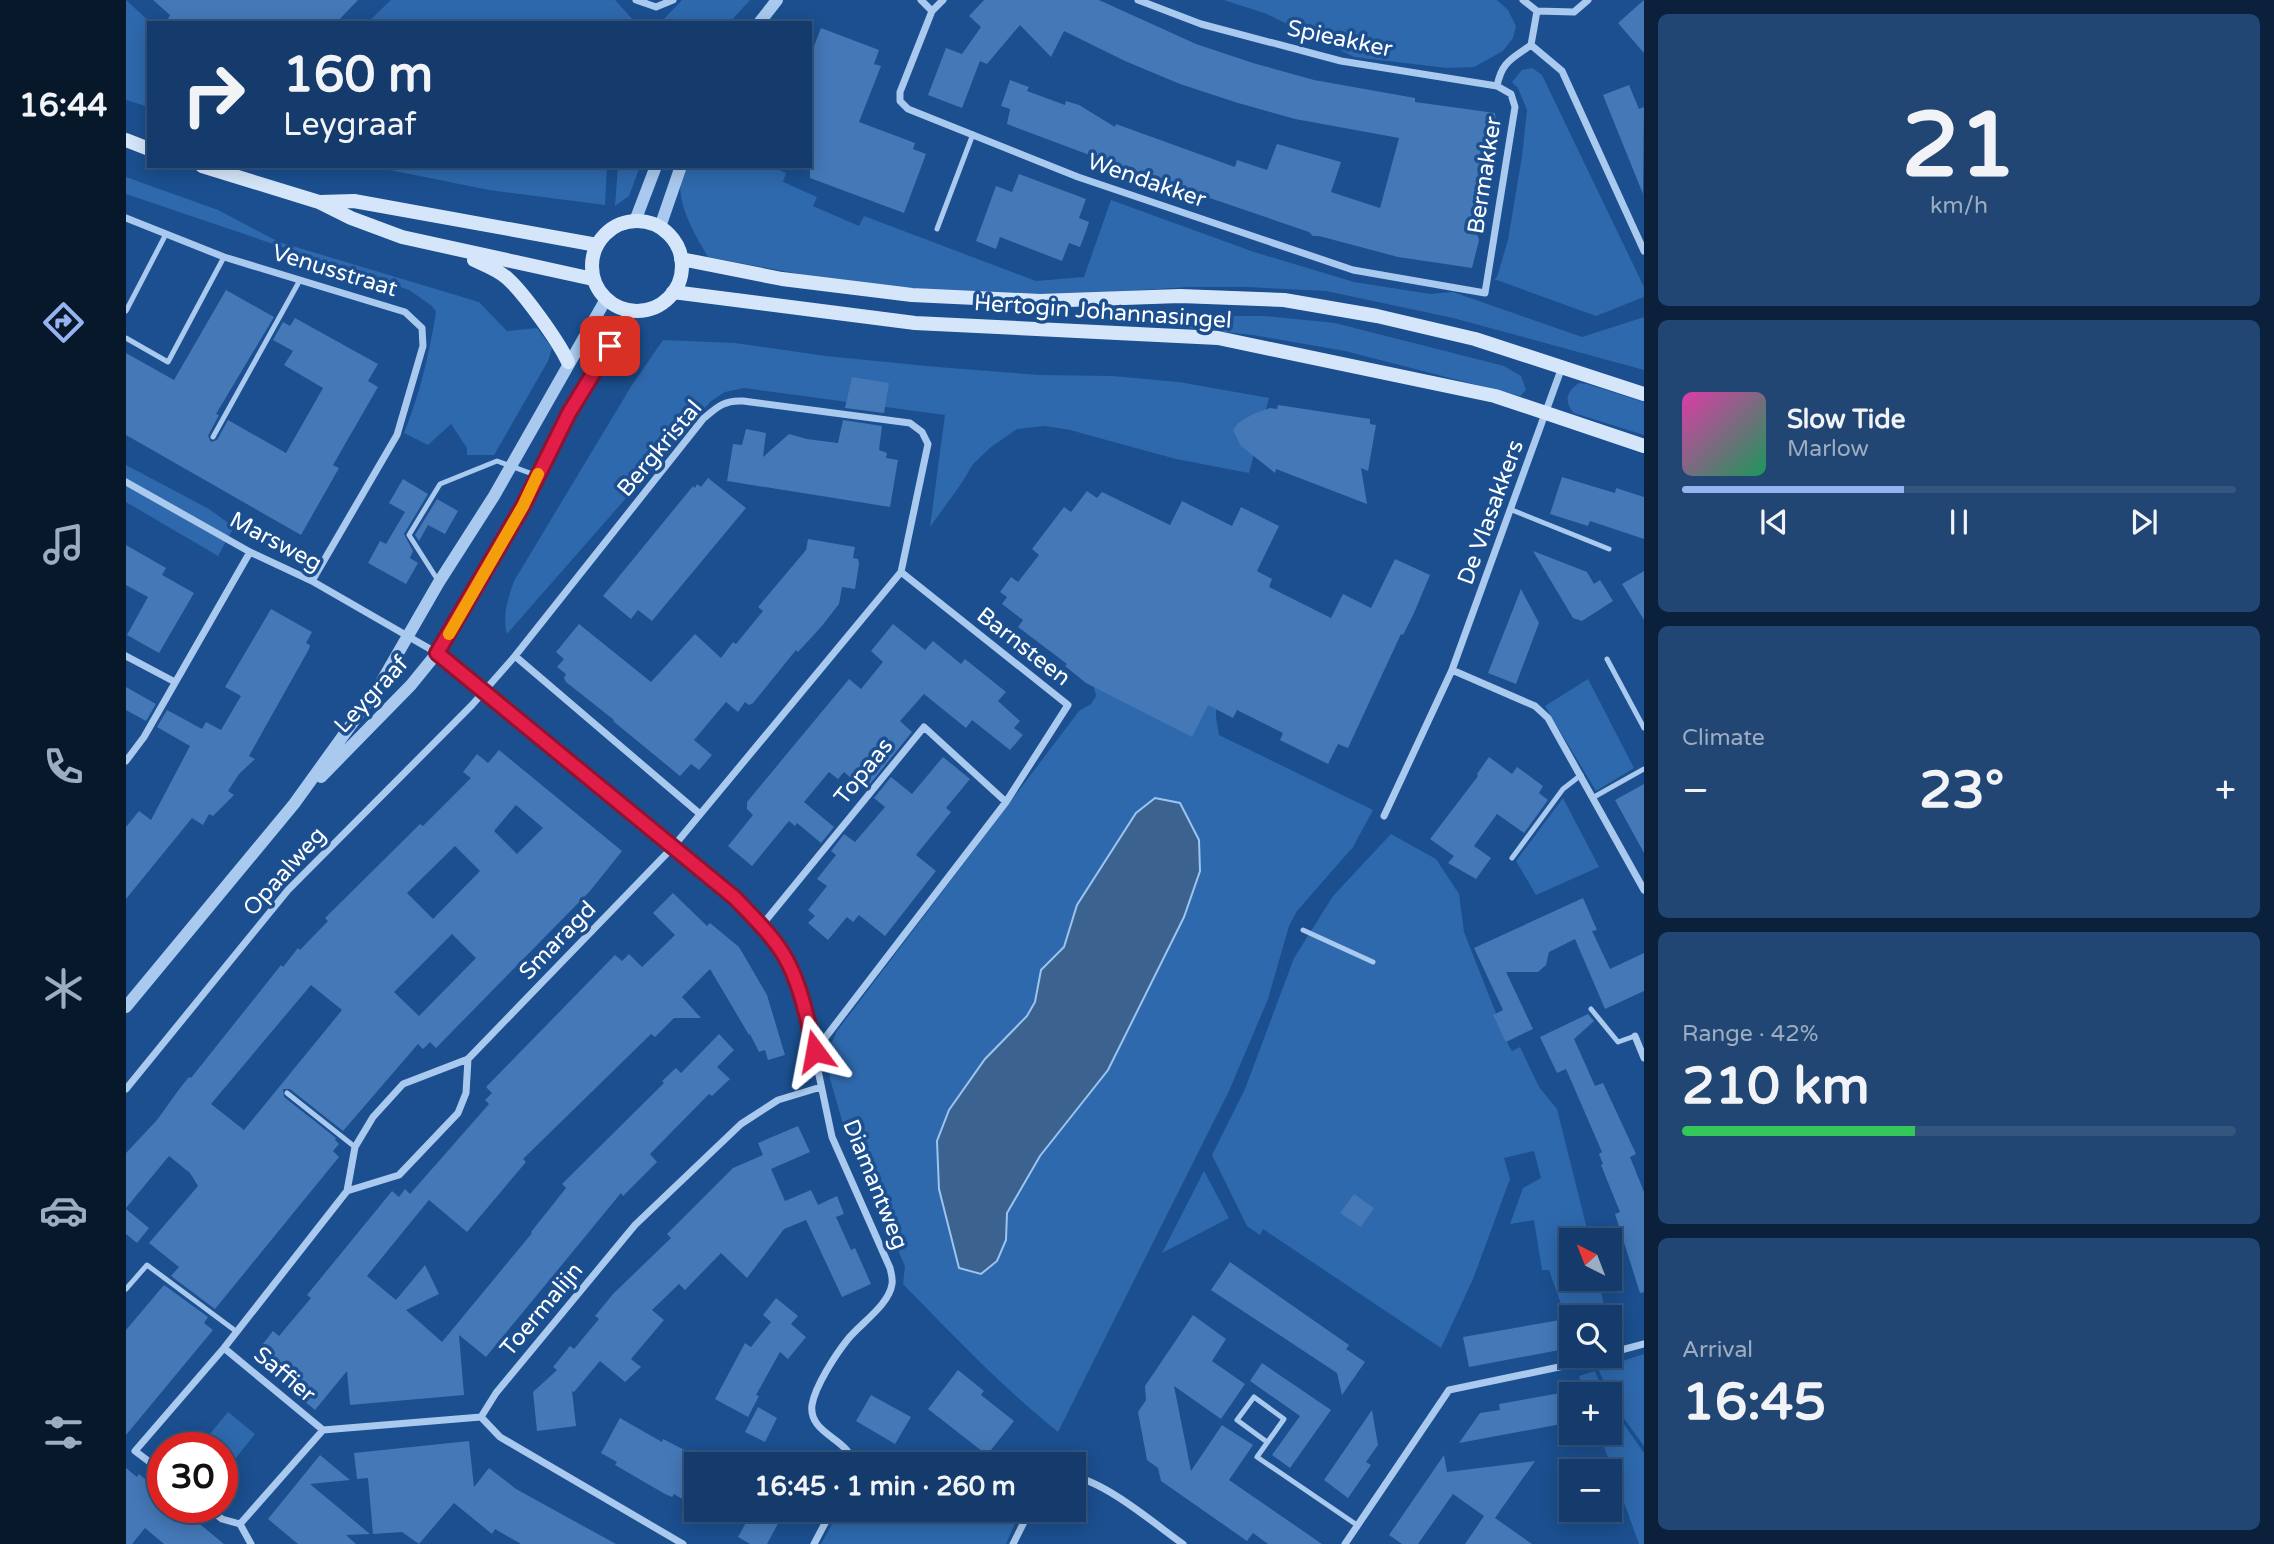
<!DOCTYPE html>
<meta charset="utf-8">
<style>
:root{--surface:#143b6b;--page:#214673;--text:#f1f3f6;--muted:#9dadc1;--line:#33557e;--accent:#95b2f1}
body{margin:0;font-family:"Varela Round",sans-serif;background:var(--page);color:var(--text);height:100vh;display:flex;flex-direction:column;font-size:26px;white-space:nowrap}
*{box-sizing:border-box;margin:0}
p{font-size:23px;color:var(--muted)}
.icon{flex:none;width:38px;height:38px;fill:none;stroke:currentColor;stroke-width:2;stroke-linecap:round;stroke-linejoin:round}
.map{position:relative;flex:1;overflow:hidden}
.sheet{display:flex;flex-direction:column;gap:14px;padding:14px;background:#0b203b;width:630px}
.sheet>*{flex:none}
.banner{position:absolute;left:21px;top:21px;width:665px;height:147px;border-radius:0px;box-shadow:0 4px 18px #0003,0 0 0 2px var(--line);background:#143b6b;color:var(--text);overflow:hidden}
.needle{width:46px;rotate:318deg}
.fabs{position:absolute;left:1433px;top:1228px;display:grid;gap:14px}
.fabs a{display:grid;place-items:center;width:63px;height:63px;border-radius:0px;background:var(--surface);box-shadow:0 4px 18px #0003,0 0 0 2px var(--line);font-size:35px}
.speed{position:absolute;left:21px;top:1432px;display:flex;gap:14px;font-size:35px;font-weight:700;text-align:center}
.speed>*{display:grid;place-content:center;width:91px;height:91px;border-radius:50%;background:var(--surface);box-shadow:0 4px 18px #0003,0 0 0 2px var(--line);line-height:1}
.speed .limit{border:10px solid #d22;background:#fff;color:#111}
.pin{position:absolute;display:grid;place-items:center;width:60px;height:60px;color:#fff;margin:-30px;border-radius:14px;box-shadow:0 4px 10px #0006}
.me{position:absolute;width:77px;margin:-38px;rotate:347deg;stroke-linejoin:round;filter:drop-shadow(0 0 5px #0008)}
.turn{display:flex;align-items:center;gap:24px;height:147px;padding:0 21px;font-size:32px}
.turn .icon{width:91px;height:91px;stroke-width:2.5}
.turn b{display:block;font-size:49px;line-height:60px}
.big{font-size:52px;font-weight:800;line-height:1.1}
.sheet .card{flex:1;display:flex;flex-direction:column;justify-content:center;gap:10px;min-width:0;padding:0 24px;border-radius:10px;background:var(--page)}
.sheet .dial{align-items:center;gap:0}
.dial b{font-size:91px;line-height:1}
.song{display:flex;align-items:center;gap:21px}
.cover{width:84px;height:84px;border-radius:10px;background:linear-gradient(135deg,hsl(320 70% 55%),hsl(150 70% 35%))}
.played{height:7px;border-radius:4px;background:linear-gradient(90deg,var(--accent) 40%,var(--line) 40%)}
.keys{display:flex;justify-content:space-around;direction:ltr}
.heat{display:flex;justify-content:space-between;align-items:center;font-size:38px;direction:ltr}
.charge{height:10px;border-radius:5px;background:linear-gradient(90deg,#34c759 42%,var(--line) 0)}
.trip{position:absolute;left:558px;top:1452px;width:402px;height:70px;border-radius:0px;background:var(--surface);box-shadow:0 4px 18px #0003,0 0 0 2px var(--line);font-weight:800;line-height:70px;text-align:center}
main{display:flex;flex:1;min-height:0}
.tabs{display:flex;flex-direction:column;width:126px;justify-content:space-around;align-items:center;background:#08182b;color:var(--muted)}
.tabs .icon{width:49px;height:49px}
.tabs .on{color:var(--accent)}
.tabs b{font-size:32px;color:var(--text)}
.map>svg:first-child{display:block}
</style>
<main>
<nav class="tabs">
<b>16:44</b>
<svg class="icon on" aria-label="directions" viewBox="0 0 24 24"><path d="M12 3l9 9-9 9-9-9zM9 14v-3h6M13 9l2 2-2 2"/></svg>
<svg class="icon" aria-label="music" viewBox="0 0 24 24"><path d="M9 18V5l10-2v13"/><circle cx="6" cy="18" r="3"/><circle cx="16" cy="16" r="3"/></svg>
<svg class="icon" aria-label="phone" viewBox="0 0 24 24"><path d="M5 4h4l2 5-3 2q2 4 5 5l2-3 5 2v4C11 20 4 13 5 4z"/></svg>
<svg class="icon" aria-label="climate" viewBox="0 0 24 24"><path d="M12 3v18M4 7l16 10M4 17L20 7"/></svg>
<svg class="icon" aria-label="car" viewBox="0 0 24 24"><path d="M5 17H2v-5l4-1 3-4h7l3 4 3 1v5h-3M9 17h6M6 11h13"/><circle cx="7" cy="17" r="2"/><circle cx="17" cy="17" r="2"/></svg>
<svg class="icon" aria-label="filters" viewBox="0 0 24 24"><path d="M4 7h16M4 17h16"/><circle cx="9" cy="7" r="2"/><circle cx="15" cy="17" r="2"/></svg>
</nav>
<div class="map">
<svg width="1518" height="1544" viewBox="0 0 1518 1544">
<rect width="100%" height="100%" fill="#1b4f8f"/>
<path fill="#2e69ad" d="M0,0l25,23h-2v84l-23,-7z
M265,0h224l21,23h-269z
M556,0h68l-21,23h-69z
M1098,0h273l11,10 8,16 -3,12 -10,13 -29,16 -27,1 -93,-11 -87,-43z
M1406,68l10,7 102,212v10l-48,19 -102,-37 3,-2 11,-37 14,-84 5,-46 -9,-22 -6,-6 10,-12z
M244,166h237l-2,39 -116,-15z
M492,166h22l-11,30 -14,10z
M559,166h85l16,7 -3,9 34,15 -4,9 46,20 5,-10 172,65 48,-4 27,-77 143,52 100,30 76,12 23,-2 129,45 62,-20v53l-191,-52 -127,-27 -79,-4h-59l-156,10 -184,-14 -140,-26c-14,-24 -38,-62 -23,-91z
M0,177l92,33 61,32 200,60 28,29 30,-3 15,20 -4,13 -54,94h-27v-7l-16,-24 -23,21 -24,-12c16,-39 25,-79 32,-121l-4,-6 -23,-16 -283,-96z
M1079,316h59l71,7 169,43 17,10 5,14 -6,6 -175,-45 -92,-16 -140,-15z
M537,340l72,3 91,13 111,11 102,8 73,1 67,6 90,16 -20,75 -73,-14 -106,-29 -25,-4 -28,3 -26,18 -18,17 -12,20 -31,43 15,-112 -201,-27 -19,4 -14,9 -204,233c-5,-19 1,-35 7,-53l118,-196z
M1453,383l8,1 57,18v33l-70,-22c-11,-12 -7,-22 5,-30z
M0,465l83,44 25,18 -16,29 -92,-54z
M1462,679l46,89 -38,23 -51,-85z
M967,684l123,15v19l3,17 154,75 -20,37 -56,64 -8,15 -21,73 -39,92 -171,341c-56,-45 -105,-97 -155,-148l2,-18 -62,-142 -13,-45 -2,-28 9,-20 242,-320 12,-7 5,-8z
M1437,798l36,69 -63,28 -20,-34z
M1265,834l45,25 23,35 5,38 44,112 4,7 8,-4 19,40 18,22 33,132h-18v38h26l9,39h-35l-1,14 -22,-62h-7l-8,-50 -24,4 13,-36 18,-10 -7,-27 -30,7 6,21 -37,100 -32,69 -178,-119 -3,6 -13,-9 -35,-71 33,-66 49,-131 39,-62z
M1078,1171l25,47 -67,35z
M1518,1354v92l-27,-37 -19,-40z
M1469,1371l1,3 10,21h-21l-6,-19z
M1484,1404l34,49v91h-5l-40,-111h11z
M102,1412l27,22 -27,34 -6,-4v-17l-22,-1z
M714,1510h181l-15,34h-185z"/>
<path fill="#3c6290" stroke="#9cc4f0" stroke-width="2" d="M1029,798l25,5 19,37 1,31 -16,46 -76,153 -68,86 -33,57 -1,27 -9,21 -16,13 -22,-6 -20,-79 -2,-48 12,-31 36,-51 42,-43 8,-14 6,-32 23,-23 13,-42 59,-92z"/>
<path fill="#4478b7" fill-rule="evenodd" d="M27,0h205l-22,23h-170l4,-8z
M858,0h115l97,44 57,19 61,17 101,18v4l80,11 1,10 -4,10 2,7 -7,27 1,14 -5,11 2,7 -4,9 -4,26 2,6 -7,28 -74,-11 -79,-21h-6l-4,-4 -158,-54 -144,-54 3,-15 -9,-3 9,-26 19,7 -2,4 38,14 1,-4 13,4 36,22 1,-3 119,43 2,-7 30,10 10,-26 64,18 -10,30 49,16 19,-70 -104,-19 -57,-16 -58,-19 -55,-23 -61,-30 -13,26 -31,-32 -33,39 -7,-3 -18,47 -34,-13 18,-47 16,6 19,-27 -12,-11z
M1518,0v53l-26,-30z
M695,28l58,22 -5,14 7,2 -22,56 56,21 -2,6 13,5 -22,59 -94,-35v-122z
M1503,85l10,24 5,-2 -1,87 -40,-99z
M893,174l67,25 -7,19 10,4 -4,12 -5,13 -11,-4 -7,18 -62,-24 -4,12 -20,-8 20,-55 16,6z
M100,290l48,27 -58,97 3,1 -11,21 3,6 6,-2 11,-20 58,33 37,-65 -39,-23 9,-14 -20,-11 10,-18 7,4 5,-8 83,46 -10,17 10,6 -45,78 6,3 -38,67 -175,-100v-82l48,27z
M726,377l37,6 -5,30 -39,-5z
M1152,405l92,14v5l6,1 -8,46 -7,-3 6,36 -91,-35 -1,4 -34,-27 -8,-16 5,-7 15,-9 17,-6 7,1z
M717,420l39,6 -3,24 8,3 -1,5 12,2 -8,47 -163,-26 6,-37 9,1 4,-16 20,4 -3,24 26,-23 18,5 31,4z
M1436,477l53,16 1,-5 28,9v42l-54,-18 -2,5 -38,-12z
M582,478l38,30 -94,113 -14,-11 -7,9 -28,-23 90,-110 2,2 2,-4 4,3z
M277,479l25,15 -24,40 9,17 -3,7 8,5 -12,21 -38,-21 12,-22 6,3 19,-32 -16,-9z
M961,491l10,7 5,-6 68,33 12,-24 50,25 9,-19 38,19 -22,45 15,8 -3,8 62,31 12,-24 28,14 24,-49 35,16 -16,38 -11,22 -2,-1 -53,114 -10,-4 -10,20 -48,-24 3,-7 -46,-23 -4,8 -25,-13 -16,32 -106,-54 -21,-17 2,-2 -49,-37 5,-7 -21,-16 5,-7 -7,-5 11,-15 7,5 21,-27 -7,-6 32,-42 7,5z
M311,499l21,12 -13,23 -17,-9 -9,16 -4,-6z
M682,539l47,8 -2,11 5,1 1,5 -4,25 -13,-2 -3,17 -18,23 -23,25 -2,-2 -43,53 -4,2 -4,-3 -7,10 -12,-10 -32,38 18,15 -13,15 -8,-6 -11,12 -67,-55 1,-1 -48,-38 -2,-4 2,-4 -9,-7 7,-8 -8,-7 23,-28 72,58 44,-48 26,24 12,-16 3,2 27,-33 -5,-4 48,-57z
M0,545l40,23 -4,7 32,18 -35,60 -32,-18 21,-38 -22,-12z
M1407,551l54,21 7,12 6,-4 13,21 -31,20 -9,-3z
M1518,571v49l-22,-36z
M1395,589l18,34 -23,61 -28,-11z
M145,609l41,23 -6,11 4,2 -1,4 -60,107 6,3 -16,15 -11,17 6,4 -21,21 -4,-2 -6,11 -11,-7 -66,81v-72l13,-16 12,9 39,-74 -33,-19 10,-17 35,19 4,-7 15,8 20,-34 -16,-9z
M767,624l32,26 8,-9 28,23 4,-5 41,33 -8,9 22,20 -6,7 9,7 -13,15 -38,-30 -6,8 -42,-34 -24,27 12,11 -47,58 -21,-18 -6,7 -9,-7 -25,30 30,25 -13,16 -24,-20 -2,3 -6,-5 -37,45 -24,-20 25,-31 -6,-6v-7l102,-123 12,10 22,-27 -12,-11z
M0,687l30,17 -10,17 -20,-11z
M373,750l123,101 -32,40 -154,157 -6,-6 -7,7 -5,-5 -75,87 -53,-42h-7l1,8 52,41 -1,2 4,4 -6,7 6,6 -124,152 -44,-33 8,-9 -30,-24 49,-57 -8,-13 -21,-17 -43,52v-55l31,-33 23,-32 9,-11 2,1 90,-113 2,2 15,-19 2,2 28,-29 -3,-3 95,-94 3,2 48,-48 -8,-6 14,-18 11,9zM390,805l27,23 -26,26 -23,-23zM329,846l25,25 -47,48 -26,-26zM326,934l24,24 -57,58 -25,-24zM185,985l31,25 -98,120 -33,-26z
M817,757l27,22 -24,29 5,4 -35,43 20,16 -51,65 -26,-21 -6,7 -6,-5 -19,23 -20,-17 7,-7 -7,-6 19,-24 -10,-7 19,-24 -5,-4 13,-17 11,8 30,-35 -11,-9 17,-21 21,17z
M1363,757l23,17 5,-7 26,19 -4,7 9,7 -24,33 -27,-19 -23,32 17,12 -15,21 -28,-16 6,-7 -24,-17 48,-63 -1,-2z
M1518,784v69l-29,-53z
M547,893l34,33 3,-3 29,24 28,48 18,60 -17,5 -3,-10 -6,2 -9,-18 -1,1 -39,-66 -28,28 19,21h-27l-19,19 -4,-3 -128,125 3,3 -59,70 -38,-32 -62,76 29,24 29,-35 14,29 -33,16 36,32 90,-109 -1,-1 35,-44 -4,-4 102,-101 -2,-2 14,-13 5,5 38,-39 15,16 -17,17 13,12 -18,17 -3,-2 -59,60 7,8 -34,34 -2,-3 -135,164 -27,-22 5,60 -114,10 -3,-34 -32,39 -63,-52 21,-27 6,5 32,-38 -4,-3 85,-104 7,6 6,-8 5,5 79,-90 -4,-4 7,-7 -6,-6 129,-132 7,6 7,-7 13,13 33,-32 -22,-22z
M1457,898l14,32 -5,1 18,38 34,-16v38l-39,18 -30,-70 -26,13 -3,13 -8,7h-32l27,57 -27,13 -13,-27 10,-5 -29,-62z
M1462,1014l6,7 -20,18 21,47 8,-3 33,71 -6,3 14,35v100l-4,1 -25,-79 5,-2 -19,-47 2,-1 -4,-10 3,-2 -36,-83 -9,4 -17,-36z
M672,1126l12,26 -39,17 14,32 26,-11 7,15 19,-9 7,18 -8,3 15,33 4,-2 16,36 -29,13 -36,-77 -22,9 -37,49 -26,-25 -36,37 -6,-6 -27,26 12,10 -33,39 10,8 -16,15 -25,-21 -26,31 -2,-1 4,35 -39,5 -4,-39 24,-22 -4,-3 17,-21 4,3 25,-30 -4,-3 18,-22 58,-56 -4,-4 66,-66 30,-13 -5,-12z
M1228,1194l20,14 -13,19 -21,-14z
M0,1209l23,19 -12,15 -11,-9z
M1104,1262l119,83 -3,4 19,13 -23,33 -5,-22 -126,-83z
M38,1285l44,32 -4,6 9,7 -87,105v-105z
M650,1298l22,18 -7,8 15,13 -18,22 -8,-7 -24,43 3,1 -11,21 -33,-18 30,-56 6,4 20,-25 -8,-7z
M1067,1315l33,24 -14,22 33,23 -24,35 -47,-33 17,85 31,-46 31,20 -24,35 93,64h-54l-15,-11 -6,8 -86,-60 -3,-13 -11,-8 -9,-48 8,-12 -1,-14z
M1434,1320l5,29 -96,18 -6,-30z
M1136,1363l69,47 -41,58 -18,-13 28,-39 -50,-35z
M832,1370l26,21 -3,4 33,26 -27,34 -59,-46z
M1446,1391v31l-113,21 21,-30 20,-3 -1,-6z
M745,1395l40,22 -16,27 -39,-23z
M632,1407l19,11 -12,24 -20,-10z
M1246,1410l6,35 -12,17 5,3 -23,33 -24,-18z
M494,1418l42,24 1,-3 43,22 -2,4h-8v13l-12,22 -10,-6 -2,3 -7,-3 -50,-29 2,-3 -16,-9z
M343,1441l5,46 15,-19 27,21 100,55h-95l-26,-15 -3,5 -38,-31 -35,41 -17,-12 -29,2 -5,-56 -11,1 -3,-26z
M194,1455l30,25 -40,4 60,50 -24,1 10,9h-58l-30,-25z
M1318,1455l3,17 88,-11 -40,57 37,26h-67l19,-28 -31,-22 -35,50h-16l-13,-9z
M0,1468l11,9 2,-3 24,20v13h16l45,37h-60l-19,-16 -13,16h-6z
M627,1510h13l15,8 -14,26h-17l-12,-7z"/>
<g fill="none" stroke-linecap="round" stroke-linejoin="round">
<path stroke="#a9c9ee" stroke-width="5" d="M811,229l36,-95
M0,311l40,-77
M0,338l42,24 56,-105
M87,437l87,-157
M1386,510l97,39
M313,582l-30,-47 31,-51 57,-23 41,15
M1481,659l37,69
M1468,797l50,-28
M1386,858l51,-69 18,-14
M1177,930l70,32
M1465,1009l27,33 17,-6
M161,1093l68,54
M0,1289l21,-24 90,67
M1141,1442l-30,-22 17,-23 30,22 -27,38 100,68"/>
<path stroke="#a9c9ee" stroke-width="7" d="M510,0l20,7 17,-7
M795,0l11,11
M817,0l-11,11 -32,81v9l8,8 170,68 275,93 132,23 30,-186 -4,-13 -14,-8c5,-25 15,-27 34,-41
M1012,0l63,24 140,37 156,25
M1397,0l14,11 -6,34 31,26 82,180
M1411,11l37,1 14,-12
M0,218l98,39 181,55 17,16 1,18 -26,89 -85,146
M0,482l124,70 62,29 125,72 298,245 27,27 23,33 18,41 29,138 58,131c1,4 3,11 2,16 -3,21 -31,39 -44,55 -12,15 -33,47 -36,66 -4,30 40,34 41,60
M0,656l49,26
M389,656l185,158
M1326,670l83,36 13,12 96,172
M0,761l18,-24 106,-185
M1258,816l68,-146 110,-303
M636,925l162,-198 82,75
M1509,1036l9,22
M0,1089l162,-199 184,-185 43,-49 188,-237c14,-12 21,-19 40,-18l167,22 12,9 6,12 -27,128
M221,1191l8,-44 18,-30 30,-33 65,-25 205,-212 228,-275 167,133 -62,97 -191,249
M98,1348l123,-157 52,-16 59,-62 8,-20 2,-34
M1484,1353l34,-9
M37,1472l-28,-21 89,-103 99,82
M948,1477c32,5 82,48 109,67
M81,1507l15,12 18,5 83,-94 158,-13
M114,1524l11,20
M557,1544l-183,-107 -19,-20 15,-24 139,-168 106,-101 37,-24 43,-13
M688,1544l18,-34
M887,1544l17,-34
M1219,1544l104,-154 129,-27 21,-7"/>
<path stroke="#a9c9ee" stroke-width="12" d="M633,23l18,-23
M509,221l21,-55
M534,227l21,-61
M195,777l90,-92 26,-32 86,-147 46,-93 62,-102
M0,1007l168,-203 85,-118 60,-104 55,-86 112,-197"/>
<path stroke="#d6e6fa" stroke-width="14" d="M0,140l23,9
M76,166l117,36 32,16 51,19 191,42
M194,202l34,-1 243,44
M466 266a45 45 0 1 1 90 0a45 45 0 1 1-90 0Z
M555,259l101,20 130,16 128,6 140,-5 104,4 93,16 98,23 169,55
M348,260c11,5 24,10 33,18 17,15 52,64 61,84
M547,292l242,31 303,15 277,58 149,50"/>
</g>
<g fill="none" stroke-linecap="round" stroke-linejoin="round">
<defs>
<path id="route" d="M484,346l-41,67 -46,93 -86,147 298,245c18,19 37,37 50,59 16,28 22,62 30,94"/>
</defs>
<use href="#route" stroke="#92132f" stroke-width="18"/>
<use href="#route" stroke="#e11d48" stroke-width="12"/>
<path stroke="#f59e0b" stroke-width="12" d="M323,634l74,-128 15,-32"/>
</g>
<g text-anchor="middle" stroke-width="7" stroke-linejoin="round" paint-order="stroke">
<g font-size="23" fill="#fff" stroke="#1b4f8f">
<text transform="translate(1214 38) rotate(12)" y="8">Spieakker</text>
<text transform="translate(1358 175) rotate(-81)" y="8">Bermakker</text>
<text transform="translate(1021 180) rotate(19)" y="8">Wendakker</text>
<text transform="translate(209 270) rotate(17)" y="8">Venusstraat</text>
<text transform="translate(977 311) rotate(4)" y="8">Hertogin Johannasingel</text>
<text transform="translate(533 448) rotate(-50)" y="8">Bergkristal</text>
<text transform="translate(1364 512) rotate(-70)" y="8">De Vlasakkers</text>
<text transform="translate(150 541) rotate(28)" y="8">Marsweg</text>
<text transform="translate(898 646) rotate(38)" y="8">Barnsteen</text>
<text transform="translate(245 694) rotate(-47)" y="8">Leygraaf</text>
<text transform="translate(737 771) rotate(-51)" y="8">Topaas</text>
<text transform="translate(158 871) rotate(-48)" y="8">Opaalweg</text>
<text transform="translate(431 940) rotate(-46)" y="8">Smaragd</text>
<text transform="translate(750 1184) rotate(68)" y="8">Diamantweg</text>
<text transform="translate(415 1309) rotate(-50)" y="8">Toermalijn</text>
<text transform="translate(159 1374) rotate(40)" y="8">Saffier</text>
</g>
</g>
</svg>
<div class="fabs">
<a><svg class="needle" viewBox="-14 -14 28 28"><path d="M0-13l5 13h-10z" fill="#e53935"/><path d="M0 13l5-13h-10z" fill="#9dadc1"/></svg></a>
<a><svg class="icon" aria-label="search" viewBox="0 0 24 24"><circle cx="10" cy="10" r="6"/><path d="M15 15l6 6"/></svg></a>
<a>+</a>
<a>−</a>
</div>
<div class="speed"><div class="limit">30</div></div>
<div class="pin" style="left:484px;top:346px;background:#d93025"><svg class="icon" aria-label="arrive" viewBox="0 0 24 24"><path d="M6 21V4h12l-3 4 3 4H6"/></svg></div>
<svg class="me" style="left:689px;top:1051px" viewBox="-20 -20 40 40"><path d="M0-17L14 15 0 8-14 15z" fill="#e11d48" stroke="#fff" stroke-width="4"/></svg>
<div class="trip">16:45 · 1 min · 260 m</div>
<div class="banner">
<div class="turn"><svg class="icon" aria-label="right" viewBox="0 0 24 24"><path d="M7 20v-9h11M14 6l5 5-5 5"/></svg><div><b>160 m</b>Leygraaf</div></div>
</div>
</div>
<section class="sheet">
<div class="card dial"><b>21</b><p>km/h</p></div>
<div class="card">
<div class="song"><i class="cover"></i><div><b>Slow Tide</b><p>Marlow</p></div></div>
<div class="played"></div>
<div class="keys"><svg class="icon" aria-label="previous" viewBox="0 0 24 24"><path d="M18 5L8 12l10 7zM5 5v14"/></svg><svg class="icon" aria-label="pause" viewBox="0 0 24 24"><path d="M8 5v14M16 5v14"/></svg><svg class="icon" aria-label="next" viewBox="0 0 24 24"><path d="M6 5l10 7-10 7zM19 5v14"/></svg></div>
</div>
<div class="card"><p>Climate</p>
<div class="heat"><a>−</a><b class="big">23°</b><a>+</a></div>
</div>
<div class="card"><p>Range · 42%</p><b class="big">210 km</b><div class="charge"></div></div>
<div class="card"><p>Arrival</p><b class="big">16:45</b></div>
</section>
</main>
